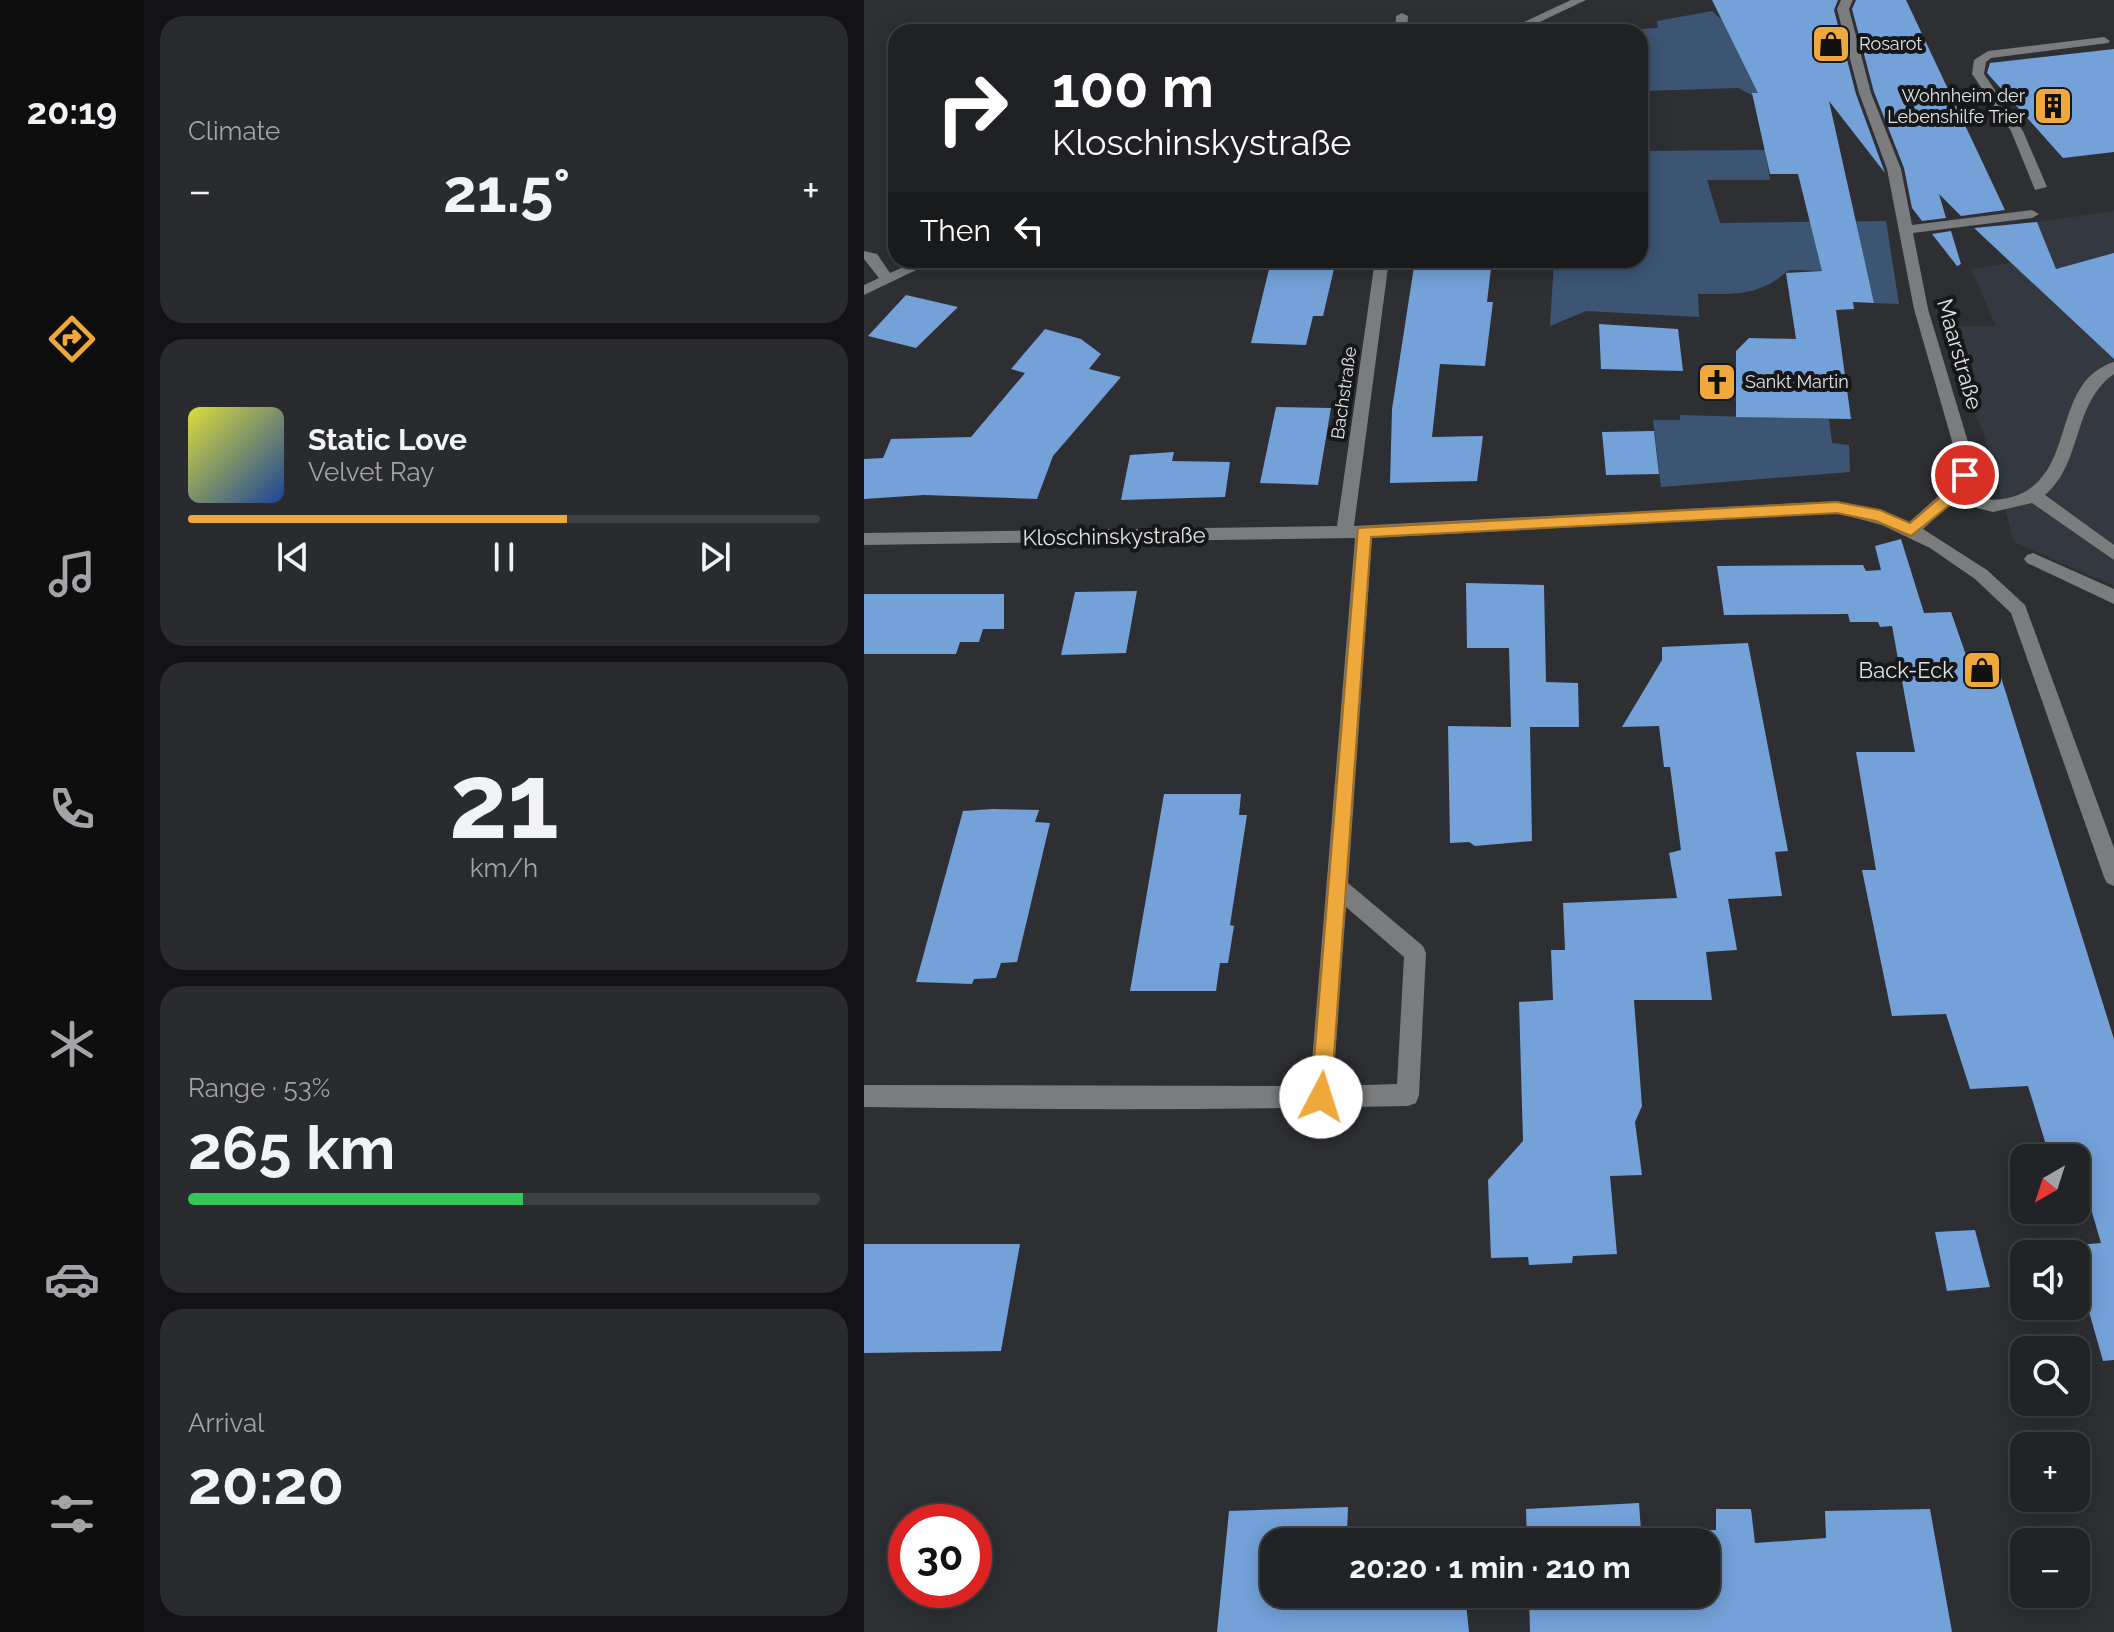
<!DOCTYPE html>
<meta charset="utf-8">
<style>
:root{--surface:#222326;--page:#2a2b2e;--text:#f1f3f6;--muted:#a2a4a7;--line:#3f4043;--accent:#eea83c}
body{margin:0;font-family:Raleway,sans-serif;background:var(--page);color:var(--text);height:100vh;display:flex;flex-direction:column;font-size:30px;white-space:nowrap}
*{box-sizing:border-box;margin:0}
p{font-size:26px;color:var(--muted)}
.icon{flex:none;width:44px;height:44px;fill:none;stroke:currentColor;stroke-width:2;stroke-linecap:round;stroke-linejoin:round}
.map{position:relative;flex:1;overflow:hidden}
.sheet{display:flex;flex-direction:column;gap:16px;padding:16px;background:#131315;width:720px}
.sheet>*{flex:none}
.top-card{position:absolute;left:24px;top:24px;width:760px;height:244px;border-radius:24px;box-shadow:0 4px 20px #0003,0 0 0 2px var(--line);background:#202124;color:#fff;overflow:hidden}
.needle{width:52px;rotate:219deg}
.buttons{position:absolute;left:1146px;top:1144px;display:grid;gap:16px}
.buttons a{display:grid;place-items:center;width:80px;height:80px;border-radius:16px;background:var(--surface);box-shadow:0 4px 20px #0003,0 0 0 2px var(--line);font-size:40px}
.speed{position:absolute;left:24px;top:1504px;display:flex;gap:16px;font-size:40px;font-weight:700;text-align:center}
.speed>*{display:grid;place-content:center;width:104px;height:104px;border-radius:50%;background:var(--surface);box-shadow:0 4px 20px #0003,0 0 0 2px var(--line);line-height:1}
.speed .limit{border:12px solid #d22;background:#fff;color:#111}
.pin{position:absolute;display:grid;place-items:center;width:68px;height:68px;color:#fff;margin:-34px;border:4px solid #fff;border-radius:50%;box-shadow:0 2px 8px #0007}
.me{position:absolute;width:88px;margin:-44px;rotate:5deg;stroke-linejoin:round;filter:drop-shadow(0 0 6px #0008)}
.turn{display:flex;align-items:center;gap:28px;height:168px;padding:0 32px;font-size:36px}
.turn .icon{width:104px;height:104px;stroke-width:2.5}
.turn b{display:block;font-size:56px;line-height:68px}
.then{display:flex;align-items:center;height:76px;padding:0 32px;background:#0003;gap:16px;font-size:30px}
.big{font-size:60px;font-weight:700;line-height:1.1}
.sheet .card{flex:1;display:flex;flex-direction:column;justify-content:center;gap:12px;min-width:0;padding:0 28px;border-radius:24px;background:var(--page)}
.sheet .dial{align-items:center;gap:0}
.dial b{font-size:104px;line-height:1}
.song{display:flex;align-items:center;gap:24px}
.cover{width:96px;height:96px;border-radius:12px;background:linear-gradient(135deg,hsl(60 70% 55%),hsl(220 70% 35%))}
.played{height:8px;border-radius:4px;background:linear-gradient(90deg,var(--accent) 60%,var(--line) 60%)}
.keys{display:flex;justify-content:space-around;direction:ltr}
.heat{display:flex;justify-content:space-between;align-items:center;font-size:44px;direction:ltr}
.charge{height:12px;border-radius:6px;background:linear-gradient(90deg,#34c759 53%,var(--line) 0)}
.trip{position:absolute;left:396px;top:1528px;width:460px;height:80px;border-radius:24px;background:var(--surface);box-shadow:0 4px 20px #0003,0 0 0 2px var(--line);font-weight:700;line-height:80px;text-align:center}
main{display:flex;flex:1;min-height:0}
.tab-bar{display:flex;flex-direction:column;width:144px;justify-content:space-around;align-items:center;background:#0e0e0f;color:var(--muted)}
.tab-bar .icon{width:56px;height:56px}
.tab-bar .on{color:var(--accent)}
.tab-bar b{font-size:36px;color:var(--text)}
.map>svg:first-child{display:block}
</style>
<main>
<nav class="tab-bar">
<b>20:19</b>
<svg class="icon on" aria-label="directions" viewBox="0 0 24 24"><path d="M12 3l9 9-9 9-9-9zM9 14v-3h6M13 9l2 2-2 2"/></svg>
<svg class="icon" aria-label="music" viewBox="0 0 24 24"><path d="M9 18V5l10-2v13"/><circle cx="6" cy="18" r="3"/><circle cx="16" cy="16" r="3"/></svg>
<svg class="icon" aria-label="phone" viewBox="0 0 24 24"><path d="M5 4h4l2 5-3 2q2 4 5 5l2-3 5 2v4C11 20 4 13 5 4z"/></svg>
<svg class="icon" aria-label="climate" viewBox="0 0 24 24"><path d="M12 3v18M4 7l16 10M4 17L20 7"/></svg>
<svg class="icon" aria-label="car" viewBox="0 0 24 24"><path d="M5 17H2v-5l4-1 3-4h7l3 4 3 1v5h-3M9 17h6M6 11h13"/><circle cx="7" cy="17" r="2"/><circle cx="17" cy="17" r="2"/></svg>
<svg class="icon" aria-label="filters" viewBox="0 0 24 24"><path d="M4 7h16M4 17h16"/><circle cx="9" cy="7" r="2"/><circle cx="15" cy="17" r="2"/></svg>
</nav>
<section class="sheet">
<div class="card"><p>Climate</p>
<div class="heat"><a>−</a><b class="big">21.5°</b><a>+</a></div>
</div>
<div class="card">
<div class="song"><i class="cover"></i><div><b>Static Love</b><p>Velvet Ray</p></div></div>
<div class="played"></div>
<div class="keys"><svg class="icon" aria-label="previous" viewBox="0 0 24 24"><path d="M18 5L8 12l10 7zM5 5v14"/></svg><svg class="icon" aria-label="pause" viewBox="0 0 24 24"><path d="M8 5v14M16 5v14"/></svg><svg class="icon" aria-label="next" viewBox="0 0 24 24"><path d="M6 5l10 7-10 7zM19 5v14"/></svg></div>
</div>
<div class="card dial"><b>21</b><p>km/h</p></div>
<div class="card"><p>Range · 53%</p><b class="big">265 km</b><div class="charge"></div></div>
<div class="card"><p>Arrival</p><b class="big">20:20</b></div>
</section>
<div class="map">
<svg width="1250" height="1632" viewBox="0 0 1250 1632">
<rect width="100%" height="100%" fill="#2d2f32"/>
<path fill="#343941" d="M1250,211v375l-100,-44 -30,-107 -42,-109h54l-25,-57 80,-12 -14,-35z"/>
<path fill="#3c5573" d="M848,11l10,9 43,82 -27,-14 -96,3 -2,-62 18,-1 -1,-7z
M901,150l5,30h-63l13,43 166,-2 13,83 -25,-1 -7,-31 -78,-2c-30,26 -51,24 -91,24l1,23 -113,-6 -36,15 4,-66h86v-109z
M816,415l149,4 3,24 17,2 1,27 -189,15 -8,-67h27z"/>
<path fill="#73a1d8" d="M848,0h126l-4,10 22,84 29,79 -56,-72 45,202 -21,-1 1,7 -18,1 15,109 -115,-2v-66l13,-13 47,1 -10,-66 36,-2 -24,-97h-28l-18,-81h6z
M992,0h50l99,210 -44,6 -22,-22 7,24 -24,3 -10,-13 -8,-40 -30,-76 -22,-83z
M1250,49v103l-51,6 -76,-85 3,-10z
M1173,222l19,47 58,-16v106l-140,-131z
M1087,231l10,33 -4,2 -25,-32z
M472,260l-13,56h-10l-7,29 -55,-2 20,-82z
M551,260h77l-5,42h6l-8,64 -45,-2 -8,73 51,-1 -6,45 -87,2 2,-74z
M42,295l52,12 -42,41 -48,-12z
M735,324l79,5 5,42 -82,-2z
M181,329l36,10 20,15 -12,15 32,8 -68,79 -16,43 -113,-4 -60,4v-40l19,-1 8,-19 80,-2 54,-64 -14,-4z
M412,407l55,1 -13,77 -58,-2z
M790,431l5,43 -53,1 -4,-43z
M310,452l-2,9 58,1 -5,35 -104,3 9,-45z
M1037,539l23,74 27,-1 16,46h28l119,381v321l-11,1 -21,-74h-6v-42l25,-2 -25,-85h-26l-22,-72 -58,3 -24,-75 -54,2 -30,-146h14l-20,-118h59l-23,-126 -12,1 -2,-5h-28l-2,-8 -124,1 -7,-49 146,-1 3,6 15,-1 -6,-24z
M602,583l78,2 2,97 32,1 1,44h-49l2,114 -57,5 -6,-4 -19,1 -2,-117 63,1 -2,-79h-42z
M273,591l-11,62 -65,2 14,-63z
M0,594h140v35h-21l-4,13h-19l-4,12h-92z
M884,643l40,208 -13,1 7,44 -54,3 9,51 -31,2 6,48h-78l8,106 -7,16 7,53 -32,1 7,78 -44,2 -1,7 -43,2 -1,-8 -37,1 -3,-78 35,-39 -4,-139 34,-2 -2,-50h14l-2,-47 114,-5 -8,-45 12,-3 -11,-83h-6l-5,-41 -37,1 40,-67v-13z
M300,794h77l-2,21h8l-17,110 4,1 -6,37h-8l-4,28h-86z
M129,809l46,1 -4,12 15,1 -33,139 -16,1 -5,15 -22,1 -2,5 -56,-2 47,-171z
M1111,1230l15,57 -43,4 -12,-59z
M0,1244h156l-19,107 -137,2z
M775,1503l2,28 75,-1v-21h35l4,34 71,-5 -1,-27 105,-2 22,123h-422l-1,-38h177v-52h-179l-1,-33z
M484,1507l-1,27 112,-6 1,14h-186v52h191l4,38h-252l12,-121z"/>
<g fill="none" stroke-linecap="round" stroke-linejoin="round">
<path fill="#7a7c7d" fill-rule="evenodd" d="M707,0h15l-67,32h-16z
M977,0h12l-4,9 22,84 30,76 11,56 120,-15 7,4 -7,4 -119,15 15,76 46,153 -6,25 -4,6c15,7 31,9 48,4 67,-20 37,-115 102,-135v12c-42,29 -31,89 -69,121l69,50v15l-82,-57 -39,9 -40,-10 -30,27 64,41 38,35 89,243v38l-7,-3 -3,-6 -93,-264 -36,-34 -45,-31 -48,-23 -45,-12 -465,25 -24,345 75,63 3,7 -7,142 -3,8 -8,3c-181,4 -363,4 -544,1v-22l446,1 45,-548 -491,7v-12l473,-7 38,-266h14l-35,266 483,-25 71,22 44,-39 6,-22 -44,-153 -27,-140 -28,-76 -22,-84zM482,907l58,50 -7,127 -64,2z
M538,13l6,3 -1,16h-12l1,-16z
M1240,37l6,4 -2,2 -117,15 -5,4 -2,12 39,57 24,56 -12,3 -24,-59 -39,-57 2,-14 14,-9z
M0,251l13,3 13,19 29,-13h18l-73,35v-10l15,-7 -15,-19z
M1169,553l81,36v15l-87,-41 -3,-4 3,-4z"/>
</g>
<path fill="#eea83c" stroke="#9b6d27" stroke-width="2" d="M1101,470l7,5 -11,21 -50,40 -35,-15 -39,-8 -466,24 -40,560 -3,7 -7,3 -7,-3 -3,-7 47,-569 479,-26 43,8 30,13 40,-34 10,-18z"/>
<defs>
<symbol id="shop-square" viewBox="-11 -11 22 22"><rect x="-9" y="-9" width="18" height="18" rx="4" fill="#eea83c" stroke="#161718"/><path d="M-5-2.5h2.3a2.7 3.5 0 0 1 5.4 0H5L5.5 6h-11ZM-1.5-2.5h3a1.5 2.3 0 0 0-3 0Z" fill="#111"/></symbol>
<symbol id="building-square" viewBox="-11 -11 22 22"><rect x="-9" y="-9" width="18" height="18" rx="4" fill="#eea83c" stroke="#161718"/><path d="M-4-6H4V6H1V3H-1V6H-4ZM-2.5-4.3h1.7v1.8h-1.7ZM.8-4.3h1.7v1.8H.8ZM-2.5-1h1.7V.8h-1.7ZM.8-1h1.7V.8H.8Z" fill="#111"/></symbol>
<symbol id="church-square" viewBox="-11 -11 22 22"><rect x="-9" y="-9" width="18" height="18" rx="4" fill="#eea83c" stroke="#161718"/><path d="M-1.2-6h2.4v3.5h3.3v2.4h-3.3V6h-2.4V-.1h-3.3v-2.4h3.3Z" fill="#111"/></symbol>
</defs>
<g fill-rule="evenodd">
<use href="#shop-square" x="945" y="22" width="44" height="44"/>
<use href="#building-square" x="1167" y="84" width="44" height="44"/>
<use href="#church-square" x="831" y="360" width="44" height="44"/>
<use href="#shop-square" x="1096" y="648" width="44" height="44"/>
</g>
<g text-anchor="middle" stroke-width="8" stroke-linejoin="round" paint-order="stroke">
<g font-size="18" fill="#e1e2e4" stroke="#161718" text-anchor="start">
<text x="995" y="50">Rosarot</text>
<text x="1161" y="102" text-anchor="end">Wohnheim der<tspan x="1161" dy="21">Lebenshilfe Trier</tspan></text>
<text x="881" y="388">Sankt Martin</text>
</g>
<g font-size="18" fill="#e1e2e4" stroke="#161718">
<text transform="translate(480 393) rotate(-82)" y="6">Bachstraße</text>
</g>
<g font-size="22" fill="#e1e2e4" stroke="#161718">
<text transform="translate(1096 354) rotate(74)" y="8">Maarstraße</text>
<text transform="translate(250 536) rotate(-1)" y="8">Kloschinskystraße</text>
</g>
<g font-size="22" fill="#e1e2e4" stroke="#161718" text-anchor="end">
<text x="1090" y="678">Back-Eck</text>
</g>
</g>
</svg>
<div class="buttons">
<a><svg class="needle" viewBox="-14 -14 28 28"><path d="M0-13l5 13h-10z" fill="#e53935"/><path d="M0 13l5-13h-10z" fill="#a2a4a7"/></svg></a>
<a><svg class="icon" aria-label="sound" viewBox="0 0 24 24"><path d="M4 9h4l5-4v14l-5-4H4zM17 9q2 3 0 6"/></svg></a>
<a><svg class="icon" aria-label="search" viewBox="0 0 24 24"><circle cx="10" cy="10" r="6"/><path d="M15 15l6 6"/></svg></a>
<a>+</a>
<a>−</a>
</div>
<div class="speed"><div class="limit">30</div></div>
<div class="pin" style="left:1101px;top:475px;background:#d93025"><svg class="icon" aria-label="arrive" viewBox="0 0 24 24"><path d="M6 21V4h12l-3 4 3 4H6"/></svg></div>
<svg class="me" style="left:457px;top:1097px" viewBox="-20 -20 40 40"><circle r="19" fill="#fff"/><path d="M0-13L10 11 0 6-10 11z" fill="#eea83c"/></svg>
<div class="trip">20:20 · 1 min · 210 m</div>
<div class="top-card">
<div class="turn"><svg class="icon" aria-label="right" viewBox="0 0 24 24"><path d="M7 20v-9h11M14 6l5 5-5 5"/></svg><div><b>100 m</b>Kloschinskystraße</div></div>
<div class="then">Then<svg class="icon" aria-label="left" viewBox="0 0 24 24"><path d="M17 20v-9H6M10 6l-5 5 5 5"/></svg></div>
</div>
</div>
</main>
